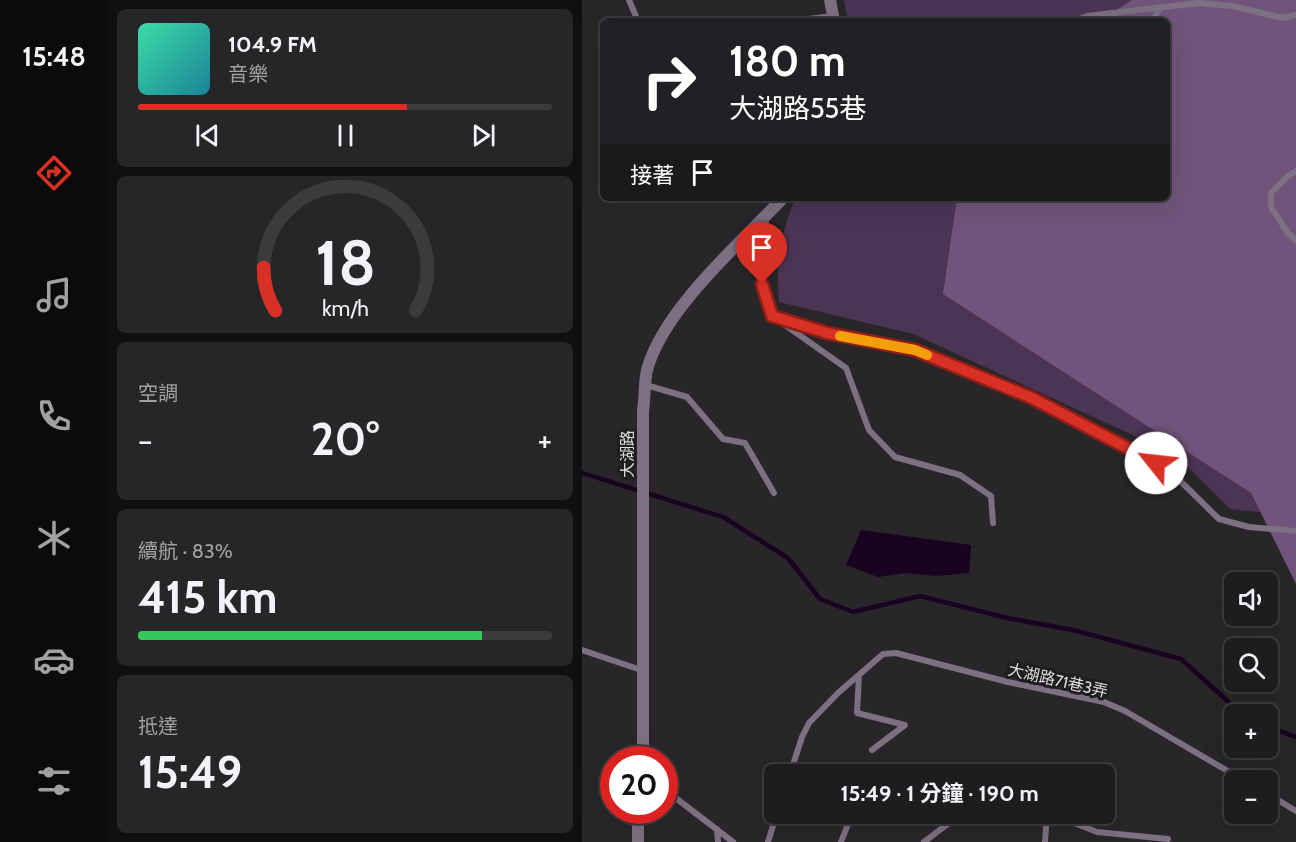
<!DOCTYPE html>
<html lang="zh-TW">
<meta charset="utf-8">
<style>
:root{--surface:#1e1c1f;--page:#262528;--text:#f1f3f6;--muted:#a1a1a4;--line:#3c3a3d;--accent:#d93025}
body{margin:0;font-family:Cabin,"Noto Sans TC",sans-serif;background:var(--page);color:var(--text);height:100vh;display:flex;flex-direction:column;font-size:22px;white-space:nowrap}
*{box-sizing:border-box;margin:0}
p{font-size:20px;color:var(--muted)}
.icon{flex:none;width:33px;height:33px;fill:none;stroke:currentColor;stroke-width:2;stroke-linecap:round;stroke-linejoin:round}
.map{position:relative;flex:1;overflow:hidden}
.drawer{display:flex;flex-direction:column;gap:9px;padding:9px;background:#100f11;width:474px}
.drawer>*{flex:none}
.banner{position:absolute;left:18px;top:18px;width:570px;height:183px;border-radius:9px;box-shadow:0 6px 24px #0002,0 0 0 2px var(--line);background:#202124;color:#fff;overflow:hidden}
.fabs{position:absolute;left:642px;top:572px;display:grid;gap:12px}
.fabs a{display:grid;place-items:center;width:54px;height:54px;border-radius:9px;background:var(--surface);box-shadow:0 6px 24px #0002,0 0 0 2px var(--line);font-size:30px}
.speed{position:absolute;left:18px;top:746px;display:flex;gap:12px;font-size:30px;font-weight:700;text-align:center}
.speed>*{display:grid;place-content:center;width:78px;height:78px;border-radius:50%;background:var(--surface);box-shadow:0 6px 24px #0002,0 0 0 2px var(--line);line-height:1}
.speed .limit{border:9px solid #d22;background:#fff;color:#111}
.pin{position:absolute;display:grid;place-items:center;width:51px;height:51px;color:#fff;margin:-62px -26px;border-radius:50% 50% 50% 0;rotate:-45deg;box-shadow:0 0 6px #0007}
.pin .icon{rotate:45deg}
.me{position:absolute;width:66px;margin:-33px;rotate:299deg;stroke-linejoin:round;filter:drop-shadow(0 0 4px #0008)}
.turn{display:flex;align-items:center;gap:21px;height:126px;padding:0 30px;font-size:27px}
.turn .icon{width:78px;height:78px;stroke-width:2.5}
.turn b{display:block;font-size:42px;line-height:51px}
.then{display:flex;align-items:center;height:57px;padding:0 30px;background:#0003;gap:12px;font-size:22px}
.big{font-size:45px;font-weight:700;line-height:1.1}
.drawer .card{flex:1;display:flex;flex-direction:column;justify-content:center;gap:9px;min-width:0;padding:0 21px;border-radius:9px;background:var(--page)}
.drawer .dial{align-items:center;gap:0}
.dial svg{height:156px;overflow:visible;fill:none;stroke:var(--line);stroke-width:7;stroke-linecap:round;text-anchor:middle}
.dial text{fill:var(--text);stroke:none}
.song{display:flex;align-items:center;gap:18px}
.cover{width:72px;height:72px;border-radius:9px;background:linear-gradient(135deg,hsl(160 70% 55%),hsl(190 70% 35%))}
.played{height:6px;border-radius:3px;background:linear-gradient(90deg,var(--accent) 65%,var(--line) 65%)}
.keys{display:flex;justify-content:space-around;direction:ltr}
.heat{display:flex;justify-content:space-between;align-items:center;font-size:33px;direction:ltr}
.charge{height:9px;border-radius:4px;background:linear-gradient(90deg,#34c759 83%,var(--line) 0)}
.trip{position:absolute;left:182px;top:764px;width:351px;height:60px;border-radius:9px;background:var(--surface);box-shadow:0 6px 24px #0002,0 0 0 2px var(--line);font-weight:700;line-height:60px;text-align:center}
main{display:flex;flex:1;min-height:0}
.menu{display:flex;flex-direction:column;width:108px;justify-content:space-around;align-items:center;background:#0c0b0c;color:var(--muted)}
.menu .icon{width:42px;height:42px}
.menu .active{color:var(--accent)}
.menu b{font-size:27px;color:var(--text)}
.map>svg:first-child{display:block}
</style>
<main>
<nav class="menu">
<b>15:48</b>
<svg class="icon active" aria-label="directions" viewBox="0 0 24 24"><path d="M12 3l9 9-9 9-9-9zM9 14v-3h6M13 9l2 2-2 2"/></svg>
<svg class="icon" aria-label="music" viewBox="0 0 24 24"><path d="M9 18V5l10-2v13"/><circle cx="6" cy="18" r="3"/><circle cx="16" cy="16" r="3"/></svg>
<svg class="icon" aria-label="phone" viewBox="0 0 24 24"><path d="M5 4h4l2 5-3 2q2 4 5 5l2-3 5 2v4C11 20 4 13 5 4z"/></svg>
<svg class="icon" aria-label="climate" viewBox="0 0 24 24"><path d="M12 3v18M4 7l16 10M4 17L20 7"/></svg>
<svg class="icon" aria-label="car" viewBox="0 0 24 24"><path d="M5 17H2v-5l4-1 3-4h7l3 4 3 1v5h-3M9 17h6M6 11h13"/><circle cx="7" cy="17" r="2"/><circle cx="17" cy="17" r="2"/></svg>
<svg class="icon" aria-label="filters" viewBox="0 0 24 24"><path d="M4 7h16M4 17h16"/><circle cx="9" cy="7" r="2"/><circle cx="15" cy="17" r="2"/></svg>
</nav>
<section class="drawer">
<div class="card">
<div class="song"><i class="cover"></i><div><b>104.9 FM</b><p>音樂</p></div></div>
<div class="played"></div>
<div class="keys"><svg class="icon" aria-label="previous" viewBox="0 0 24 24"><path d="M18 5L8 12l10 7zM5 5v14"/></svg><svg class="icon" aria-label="pause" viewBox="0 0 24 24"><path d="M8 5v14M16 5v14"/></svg><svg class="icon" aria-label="next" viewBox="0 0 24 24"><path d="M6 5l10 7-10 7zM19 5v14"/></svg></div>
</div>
<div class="card dial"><svg viewBox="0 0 100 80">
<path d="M14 69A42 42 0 1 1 86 69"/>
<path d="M14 69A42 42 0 0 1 8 47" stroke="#d93025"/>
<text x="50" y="56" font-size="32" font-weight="700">18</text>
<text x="50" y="72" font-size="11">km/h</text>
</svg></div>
<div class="card"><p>空調</p>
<div class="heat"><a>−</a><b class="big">20°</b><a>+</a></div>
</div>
<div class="card"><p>續航 · 83%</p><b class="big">415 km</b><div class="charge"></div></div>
<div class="card"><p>抵達</p><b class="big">15:49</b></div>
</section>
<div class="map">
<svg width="714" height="842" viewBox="0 0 714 842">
<rect width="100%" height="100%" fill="#282629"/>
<path fill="#4c3455" d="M262,0h452v516l-66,-7 -54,-54 -263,-121 -134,-32c-3,-37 1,-70 17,-104h371v-177h-319z"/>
<path fill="#70547b" d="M550,0h164v584l-45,-91 -308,-199 14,-96h210v-177h-68z"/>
<path fill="#190321" d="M279,530l110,15 -2,28 -33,3 -31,-3 -27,4 -32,-12z"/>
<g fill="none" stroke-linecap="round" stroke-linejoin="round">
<path stroke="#190321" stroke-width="4.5" d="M0,473l141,44 65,41 32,41 33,13 67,-16 87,22 66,12 108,29 61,55
M686,727l28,10"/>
<path stroke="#7d7082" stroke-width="6" d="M47,0l9,21
M210,21l41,-5
M492,21l13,-5 111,-13 34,3 51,12 13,-3
M570,21l9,-14
M714,171l-9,6 -16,16v14l17,26 8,8
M184,216l-4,68 11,32 54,17 88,17 117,48 95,49 43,24 49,48 30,8 47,4
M196,320l68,48 23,62 26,27 65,18 31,21 2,27
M64,385l41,12 36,42 22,4 29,50
M0,650l62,21
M277,675l-2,38 48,12 -33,25
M208,774l12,-37 7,-14 29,-30 45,-39 13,-1 112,29 96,20 21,9 118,69
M82,789l69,53
M686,794l28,17
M467,813l48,19 71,7
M135,829l1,13
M186,842l9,-29
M259,842l11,-28
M342,842l38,-29
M463,842l2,-29"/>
<path stroke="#7d7082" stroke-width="12" d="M248,0l4,21
M61,759v-348c2,-13 1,-28 4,-41 16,-60 93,-127 136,-172
M56,842v-32"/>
</g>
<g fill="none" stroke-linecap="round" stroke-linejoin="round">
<defs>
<path id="route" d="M180,284l10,32 55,17 88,17 117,48 124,65"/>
</defs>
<use href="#route" stroke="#8d1f18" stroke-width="15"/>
<use href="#route" stroke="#d93025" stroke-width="10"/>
<path stroke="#f59e0b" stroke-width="10" d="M258,336l75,14 12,5"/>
</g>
<g text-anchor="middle" stroke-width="6" stroke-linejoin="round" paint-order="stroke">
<g font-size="16" fill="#dedddf" stroke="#1f1d1f">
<text transform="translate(45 454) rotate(-90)" y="6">大湖路</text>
<text transform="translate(476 680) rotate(13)" y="6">大湖路71巷3弄</text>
</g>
</g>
</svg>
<div class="fabs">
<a><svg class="icon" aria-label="sound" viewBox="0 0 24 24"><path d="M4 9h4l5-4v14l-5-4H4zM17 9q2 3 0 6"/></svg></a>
<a><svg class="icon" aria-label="search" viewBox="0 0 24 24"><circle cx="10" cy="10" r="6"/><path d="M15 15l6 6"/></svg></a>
<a>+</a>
<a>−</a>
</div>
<div class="speed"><div class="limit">20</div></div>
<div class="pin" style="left:180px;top:284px;background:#d93025"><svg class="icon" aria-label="arrive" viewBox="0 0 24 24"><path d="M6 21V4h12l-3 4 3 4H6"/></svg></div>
<svg class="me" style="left:574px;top:463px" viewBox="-20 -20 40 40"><circle r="19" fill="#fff"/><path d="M0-13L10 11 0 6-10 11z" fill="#d93025"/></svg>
<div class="trip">15:49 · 1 分鐘 · 190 m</div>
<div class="banner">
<div class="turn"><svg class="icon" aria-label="right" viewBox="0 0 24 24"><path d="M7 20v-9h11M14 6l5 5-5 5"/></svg><div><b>180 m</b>大湖路55巷</div></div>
<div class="then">接著<svg class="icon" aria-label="arrive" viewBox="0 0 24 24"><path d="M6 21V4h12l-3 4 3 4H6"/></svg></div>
</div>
</div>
</main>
